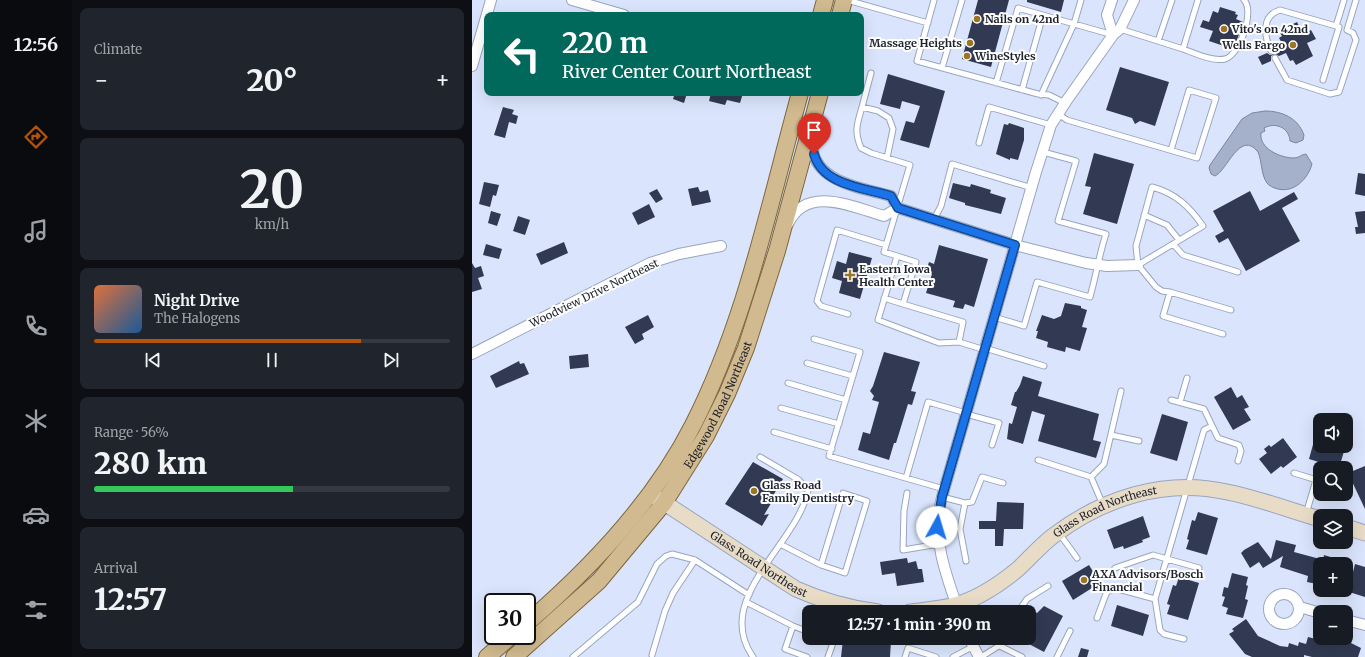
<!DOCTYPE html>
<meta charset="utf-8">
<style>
:root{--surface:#171b24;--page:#20242c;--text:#f1f3f6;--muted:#9ea1a6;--line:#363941;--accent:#b45309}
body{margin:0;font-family:Merriweather,serif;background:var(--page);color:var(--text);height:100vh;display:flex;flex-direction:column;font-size:15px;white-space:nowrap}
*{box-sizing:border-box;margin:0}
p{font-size:13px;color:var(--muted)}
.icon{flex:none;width:22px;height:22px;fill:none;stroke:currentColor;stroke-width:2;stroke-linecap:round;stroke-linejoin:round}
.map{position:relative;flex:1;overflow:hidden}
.side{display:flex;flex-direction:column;gap:8px;padding:8px;background:#0d0f14;width:400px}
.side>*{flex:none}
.banner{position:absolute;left:12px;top:12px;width:380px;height:84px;border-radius:8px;box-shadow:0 4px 16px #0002;background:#00695c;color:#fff;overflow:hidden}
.fabs{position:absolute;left:841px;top:413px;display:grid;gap:8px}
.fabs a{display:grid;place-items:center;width:40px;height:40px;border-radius:8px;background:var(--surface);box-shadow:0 4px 16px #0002;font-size:20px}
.speed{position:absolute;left:12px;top:593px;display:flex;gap:8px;font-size:20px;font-weight:700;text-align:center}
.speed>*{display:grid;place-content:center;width:52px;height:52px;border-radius:50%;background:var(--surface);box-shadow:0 4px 16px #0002;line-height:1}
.speed .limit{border:2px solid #111;border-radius:6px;background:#fff;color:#111}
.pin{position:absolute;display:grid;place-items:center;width:34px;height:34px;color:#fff;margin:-41px -17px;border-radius:50% 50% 50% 0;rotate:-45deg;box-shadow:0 0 4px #0007}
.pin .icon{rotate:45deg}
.me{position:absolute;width:44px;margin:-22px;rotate:6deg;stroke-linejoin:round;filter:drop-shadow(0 0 3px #0008)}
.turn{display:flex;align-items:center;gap:14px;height:84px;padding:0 12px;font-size:18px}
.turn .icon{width:52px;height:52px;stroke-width:2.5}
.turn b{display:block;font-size:28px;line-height:34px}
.big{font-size:30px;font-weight:800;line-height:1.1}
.side .tile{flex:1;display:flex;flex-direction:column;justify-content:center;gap:6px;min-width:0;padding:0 14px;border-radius:8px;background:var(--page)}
.side .dial{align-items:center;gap:0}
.dial b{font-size:52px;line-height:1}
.song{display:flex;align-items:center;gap:12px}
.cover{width:48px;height:48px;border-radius:6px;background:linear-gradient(135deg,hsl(20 70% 55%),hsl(210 70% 35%))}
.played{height:4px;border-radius:2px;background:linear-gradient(90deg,var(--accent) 75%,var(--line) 75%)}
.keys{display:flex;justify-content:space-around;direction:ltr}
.heat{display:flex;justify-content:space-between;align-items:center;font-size:22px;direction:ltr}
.charge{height:6px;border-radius:3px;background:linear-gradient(90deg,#34c759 56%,var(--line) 0)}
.trip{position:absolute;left:330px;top:605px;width:234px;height:40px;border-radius:8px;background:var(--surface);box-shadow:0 4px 16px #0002;font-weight:800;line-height:40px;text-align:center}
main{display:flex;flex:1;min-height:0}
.dock{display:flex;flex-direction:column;width:72px;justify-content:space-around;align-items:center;background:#090b0e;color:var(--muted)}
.dock .icon{width:28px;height:28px}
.dock .current{color:var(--accent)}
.dock b{font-size:18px;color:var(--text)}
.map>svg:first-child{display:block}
</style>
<main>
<nav class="dock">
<b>12:56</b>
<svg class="icon current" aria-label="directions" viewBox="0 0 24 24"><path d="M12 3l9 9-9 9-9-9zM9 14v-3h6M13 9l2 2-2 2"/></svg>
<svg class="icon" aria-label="music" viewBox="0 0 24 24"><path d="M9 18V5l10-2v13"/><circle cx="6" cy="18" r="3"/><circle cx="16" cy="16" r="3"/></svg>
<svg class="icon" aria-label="phone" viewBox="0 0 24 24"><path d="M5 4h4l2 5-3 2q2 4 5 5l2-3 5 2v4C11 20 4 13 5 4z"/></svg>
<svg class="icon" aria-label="climate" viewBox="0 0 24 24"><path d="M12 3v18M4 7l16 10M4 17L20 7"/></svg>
<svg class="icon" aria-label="car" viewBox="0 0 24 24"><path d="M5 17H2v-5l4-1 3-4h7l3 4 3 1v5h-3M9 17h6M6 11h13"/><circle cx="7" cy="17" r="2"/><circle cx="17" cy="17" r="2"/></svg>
<svg class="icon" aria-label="filters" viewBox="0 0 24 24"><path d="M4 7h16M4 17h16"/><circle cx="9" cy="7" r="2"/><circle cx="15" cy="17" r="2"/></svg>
</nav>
<section class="side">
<div class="tile"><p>Climate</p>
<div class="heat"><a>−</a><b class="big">20°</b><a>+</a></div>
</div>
<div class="tile dial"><b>20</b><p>km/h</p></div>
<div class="tile">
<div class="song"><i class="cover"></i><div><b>Night Drive</b><p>The Halogens</p></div></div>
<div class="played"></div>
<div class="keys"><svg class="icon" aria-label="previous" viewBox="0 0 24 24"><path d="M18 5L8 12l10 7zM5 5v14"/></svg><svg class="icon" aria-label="pause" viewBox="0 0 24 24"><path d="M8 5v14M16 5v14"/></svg><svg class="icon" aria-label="next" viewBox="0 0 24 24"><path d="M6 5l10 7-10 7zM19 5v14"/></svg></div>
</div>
<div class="tile"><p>Range · 56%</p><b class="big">280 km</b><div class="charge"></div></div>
<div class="tile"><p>Arrival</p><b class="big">12:57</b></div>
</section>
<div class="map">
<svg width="893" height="657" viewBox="0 0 893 657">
<rect width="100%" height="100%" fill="#dae5fd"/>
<path fill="#a5b0cb" stroke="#7c859b" d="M793,111c17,0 33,7 39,24l-1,5 -7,3 -6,-2c-1,-14 -15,-19 -26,-13l1,3 -4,2c-2,16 20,25 33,25 5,0 8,-4 12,-4l6,10c-4,15 -18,29 -34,25 -4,-1 -9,-3 -11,-6 -6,-8 -5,-22 -9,-31 -18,-23 -31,19 -43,24l-4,-2 -2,-6 1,-3 32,-46 10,-6z"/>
<path fill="#313a52" d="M506,0h31l-18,67 -29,-8z
M555,0h37l-3,12 -34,-10z
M748,7l16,5 -1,2 3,1 -2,4 7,3 -6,18 -7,8 -21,-7 4,-10 -13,-4 3,-7 6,2 4,-11 5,2z
M825,22l6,12 8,-4 5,9 -9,4 6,13 -17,9 -3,-5 -3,1 -4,-8 -7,3 -4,-2 -4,2v5l-9,4 -4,-8 9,-4 3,2 4,-1 1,-5 8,-4 -4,-7 3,-2 -3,-5z
M648,67l49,15 -14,44 -15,-5 -5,3 -3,-6 -26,-8z
M416,74l57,17 -16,57 -29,-8 6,-19 8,2 6,-17 -18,-5 -2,8 -20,-5z
M203,93h12l-3,10 -11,-4z
M239,93h32l-3,10 -13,-3 -2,5 -16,-4z
M31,107l11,3 -2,4 6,2 -2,8 -7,-2 -4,16 -11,-3z
M537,123l15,5v12l-6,20 -8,-2v2l-14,-6 8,-30 4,1z
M622,153l40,11 -17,60 -34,-10 8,-27 -6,-1z
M886,173l7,1v22l-10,-2z
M12,182l15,3 -3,11 -3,-1 -3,12 -11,-3z
M481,183l17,4 1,-3 20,6 -1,3 16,5 -5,16 -36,-9v-2l-16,-5z
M226,187l2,5 8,-2 3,12 -19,4 -4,-17z
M185,189l6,10 -7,4 -7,-10z
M778,191l10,20 34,-19 4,7 -16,9 18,33 -54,30 -18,-33 -9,5 -4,-7 9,-5 -11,-20z
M177,204l6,13 -17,8 -6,-12z
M19,211l10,3 -4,12 -9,-3z
M893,211v22l-9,1 -1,-7h3l-3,-15z
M46,216l12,4 -5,15 -12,-4z
M92,242l4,11 -27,12 -5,-11z
M14,244l16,5 -3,10 -16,-4z
M467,245l49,14 -14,48 -9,-3 -2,5 -10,-2 2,-6 -29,-8 6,-19 -6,-2 3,-10 5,2z
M377,252l23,6 -12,41 -21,-6 3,-12 -10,-3 5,-17 9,3z
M0,263l3,5 6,-2 3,10 -6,2 4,11 -10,3z
M593,303l16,3v2l6,2 -5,17 5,1 -7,23 -14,-4 -1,5 -18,-5 1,-5 -12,-4 2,-7h-2l6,-16 12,4 7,-3z
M176,315l6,12 -12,7 2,5 -9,5 -10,-17z
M412,352l36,10 -9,29 5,1 -4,13 -4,-1 -12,39h-2l-5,17 -31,-10 5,-18 7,2 9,-32 -7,-2 2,-4 -4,-5 3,-5z
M116,354l1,13 -19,2 -1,-13z
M47,361l1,3 4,-1 5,11 -33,14 -6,-12z
M551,376l19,6 -4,14 61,18 -6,26 8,2 -5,16 -58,-17 7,-26 -13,-4 -9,33 -16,-5 2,-16 3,1 5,-17 -6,-2 4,-13h1l4,-7z
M759,387l6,11 5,-3 7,12 -5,2 7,11 -18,10 -19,-33z
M690,414l26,8 -11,39 -27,-8z
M811,438l14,19 -14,11 -2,-2 -10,8 -12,-15 8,-6 -3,-4 5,-4 2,2z
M842,441l6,2v3l25,2 -6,20h-9l-9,-3 1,-2 -13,-4z
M281,462l30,17 -12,20 2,1 -9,15 5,-1 -7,12 -37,-22z
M893,466v43l-17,-36z
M525,502l27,1 -1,26h-19l-1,17h-8v-17h-16v-8h17z
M726,512l20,6 -11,37 -21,-6 3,-9 -2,-1 5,-19 3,1z
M671,516l7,21 -8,3 1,2 -19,7 -1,-3 -9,3 -7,-19z
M804,540l20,5 -2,7 26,7v24l-2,-1 -1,2 -10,-2 1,-6 -28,-9 3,-11 -20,12 -4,-6 -9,6 -9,-15 3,-3 14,-8 13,17z
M852,555l23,7v2h-25z
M435,558l1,5 8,-2 2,8h4l2,13 -27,4 -2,-13 -13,2 -2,-13z
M883,564l10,3v30l-19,-6 2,-20 5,1z
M617,565l11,18 -27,17 -11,-19z
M760,573l16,4 -2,8 2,1 -3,13 3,1 -5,18 -17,-4 2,-6 -6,-2 3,-9 -3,-1 2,-9 4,1z
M707,577l20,6 -11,37 -21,-6 3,-9 -3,-1 6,-19 3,1z
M645,605l32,10 -6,21 -32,-10z
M572,606l19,10 -19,36 -17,-9 2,-4v-20l4,-8 4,2z
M774,619l12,17 22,10 8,1 1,-4 9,3 1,-4 7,2 2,-7 16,4 1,-2 8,2 1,-3 8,2 2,-2 8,3 -1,2 10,5 -3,9h-46l-8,-2v2h-52l-7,-3 -16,-20 5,-3 -2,-2z
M392,638l27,3 -1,16h-49l2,-17 21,2z
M609,648l8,2 -2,7h-9z"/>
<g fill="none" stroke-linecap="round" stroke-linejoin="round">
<defs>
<path id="lane" d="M375,0l81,23
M462,0l-17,61 121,33 11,1 16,8
M648,29l63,20 15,-49
M686,41l14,-41
M711,49c11,4 30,13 42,10 15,-4 30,-48 19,-59
M799,51c-7,-15 -10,-35 9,-41l56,16 8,-26
M803,58l12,22 43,14 9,-2 17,-52 -3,-7 -6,-3 9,-30
M470,68l20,-68
M851,80l16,-53
M524,83l22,-75 95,27
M550,90l21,-75
M569,95l33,-71 7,-24
M390,107l9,-34
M586,114l9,6 130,38 19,-60 -27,-8 -18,60
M507,143l10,-36 62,18
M415,158l6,-29 -4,-11 -11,-7 -16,-4c-5,17 -8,24 -1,41l10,5 39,12 -26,87 13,4
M672,215l23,10 12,15
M462,219l7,-13 11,-42 80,24
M701,244l10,11 55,17
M666,265l65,-39c-14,-20 -28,-33 -51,-39l-16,59 2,19 18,22 6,4 8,1
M412,298l19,6 13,-42 -19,-6 -19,64 61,23 20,-1 26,8
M431,304l60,18 -4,20
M376,314l-27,-8 -4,-5 20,-71 49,15
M522,317l30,9 13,-44 53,15c6,-21 9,-42 16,-63l-48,-13 18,-60 -33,-9
M751,334l-60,-18 7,-24 61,18
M342,339l46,13 -31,104 115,33
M513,348l59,18
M335,363l46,13
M316,383l58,17
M699,400l33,9 14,29 21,7 2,6 -3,10
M708,402l7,-24
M309,408l58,16
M494,414l33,9 -7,22
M302,432l58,17
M639,435l28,6
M566,460l53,17 12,28
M822,473l26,8
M619,477l13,-13 17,-73
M434,478l22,-76 38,11
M435,493l-3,18 -1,39 36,-6
M470,497l23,6 -5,26 6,32
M493,503l7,-1 10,-25 21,6
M834,514l10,-34
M587,533l18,25
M308,544l41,21 24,8 22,-72 -24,-8 -22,72
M643,568l38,-13 46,13
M274,602l47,24 16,6
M546,612l9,-13 21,-13
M625,618l9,-24 3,-4 9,-1 37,10
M321,626l-8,23 22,8
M356,638l6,2 -6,17
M712,639l-20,-5 -4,-4 -5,-31 49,-169 8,-4
M526,645l24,12
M180,655l13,-44 8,-18 22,-33
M101,657l65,-55 19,-38 9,-8 6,-2 23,6 54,35
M281,657c-41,-58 44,-113 55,-166l-9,-11 -39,-23
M433,657l3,-9 28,9
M481,657l19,-10
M509,657l24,-15 4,-4
M585,657l13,-26"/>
<path id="street" d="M100,0l52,15
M640,0l-5,15 6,20
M0,66l19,-66
M340,137c-4,45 47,50 79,59l7,12 117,37 71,18 21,3 31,-1
M316,224c18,-40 65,-17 96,-8l14,-8
M0,354l178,-91 29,-9 42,-8
M797 609a15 15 0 1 1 30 0a15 15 0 1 1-30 0Z
M828,607l20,6
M487,612c-13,-37 -28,-75 -17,-115l94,-325 15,-47 16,-25 46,-65 7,-6 14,-29
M874,620l19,5
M497,638l10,19"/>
<g id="secondary">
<path id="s1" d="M182,496l142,93c27,12 52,19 82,23"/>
<path d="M874,527l19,6"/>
<path id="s2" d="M438,612c15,-2 31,-3 45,-7 22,-6 46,-22 63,-36 12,-11 23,-24 35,-33 50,-38 112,-58 174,-44 31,6 62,18 93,27"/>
</g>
<g id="primary">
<path d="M349,15l4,-15"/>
<path d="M368,15l4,-15"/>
<path d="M55,623c65,-56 127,-121 166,-198 53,-104 76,-220 107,-332"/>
<path d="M15,657l24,-21"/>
<path id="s3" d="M42,657l85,-76 65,-78 42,-67 21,-42 19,-46 31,-97 43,-158"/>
</g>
</defs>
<use href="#lane" stroke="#98a5c1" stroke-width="7"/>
<use href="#street" stroke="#98a5c1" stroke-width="12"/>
<use href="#secondary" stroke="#98a5c1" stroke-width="17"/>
<use href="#primary" stroke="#7e673c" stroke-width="18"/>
<use href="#lane" stroke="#fff" stroke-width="5"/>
<use href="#street" stroke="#fff" stroke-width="10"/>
<use href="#secondary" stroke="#e8dcc7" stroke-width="15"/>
<use href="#primary" stroke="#d1ba8f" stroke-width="16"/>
</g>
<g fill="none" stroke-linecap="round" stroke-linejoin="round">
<defs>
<path id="route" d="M342,154c8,31 50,34 77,42l7,12 117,37 -73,252 -5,30"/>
</defs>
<use href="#route" stroke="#114b97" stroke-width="10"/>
<use href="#route" stroke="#1a73e8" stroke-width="7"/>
</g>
<g fill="#9d7422" stroke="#fff" stroke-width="1.5">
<circle cx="505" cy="19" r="4"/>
<circle cx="752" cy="29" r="4"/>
<circle cx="498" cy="43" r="4"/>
<circle cx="821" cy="45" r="4"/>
<circle cx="495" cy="56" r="4"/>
<path d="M376 269h4v4h4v4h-4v4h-4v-4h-4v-4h4z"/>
<circle cx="282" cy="491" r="4"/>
<circle cx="612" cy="580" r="4"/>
</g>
<g text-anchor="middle" stroke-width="4" stroke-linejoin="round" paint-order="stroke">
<g font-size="11" font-weight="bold" fill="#1c212c" stroke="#fff" text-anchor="start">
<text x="513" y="23">Nails on 42nd</text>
<text x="760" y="33">Vito's on 42nd</text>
<text x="490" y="47" text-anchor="end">Massage Heights</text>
<text x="813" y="49" text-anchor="end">Wells Fargo</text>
<text x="503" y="60">WineStyles</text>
<text x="387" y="273">Eastern Iowa<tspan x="387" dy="13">Health Center</tspan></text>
<text x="290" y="489">Glass Road<tspan x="290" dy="13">Family Dentistry</tspan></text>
<text x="620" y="578">AXA Advisors/Bosch<tspan x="620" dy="13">Financial</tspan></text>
</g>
<g font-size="11" fill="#1c212c" stroke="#fff">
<text transform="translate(122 293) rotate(-26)" y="4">Woodview Drive Northeast</text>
<text dy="4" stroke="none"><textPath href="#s3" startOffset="328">Edgewood Road Northeast</textPath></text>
<text dy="4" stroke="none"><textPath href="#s2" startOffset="225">Glass Road Northeast</textPath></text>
<text dy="4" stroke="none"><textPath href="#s1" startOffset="125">Glass Road Northeast</textPath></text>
</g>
</g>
</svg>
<div class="fabs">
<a><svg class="icon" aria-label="sound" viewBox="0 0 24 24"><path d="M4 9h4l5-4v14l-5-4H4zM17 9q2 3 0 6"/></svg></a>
<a><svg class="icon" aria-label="search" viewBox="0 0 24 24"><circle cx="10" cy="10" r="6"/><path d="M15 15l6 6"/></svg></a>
<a><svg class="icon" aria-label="layers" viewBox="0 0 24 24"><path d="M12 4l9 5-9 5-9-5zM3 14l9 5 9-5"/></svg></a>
<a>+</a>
<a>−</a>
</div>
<div class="speed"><div class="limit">30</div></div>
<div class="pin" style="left:342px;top:154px;background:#d93025"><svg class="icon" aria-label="arrive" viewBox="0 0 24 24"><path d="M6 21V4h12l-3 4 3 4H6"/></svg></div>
<svg class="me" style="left:465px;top:527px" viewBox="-20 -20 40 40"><circle r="19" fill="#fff"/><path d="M0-13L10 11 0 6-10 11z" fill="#1a73e8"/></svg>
<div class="trip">12:57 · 1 min · 390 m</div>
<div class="banner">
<div class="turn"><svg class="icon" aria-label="left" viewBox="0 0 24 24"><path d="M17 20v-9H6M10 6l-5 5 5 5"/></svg><div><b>220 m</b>River Center Court Northeast</div></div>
</div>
</div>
</main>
